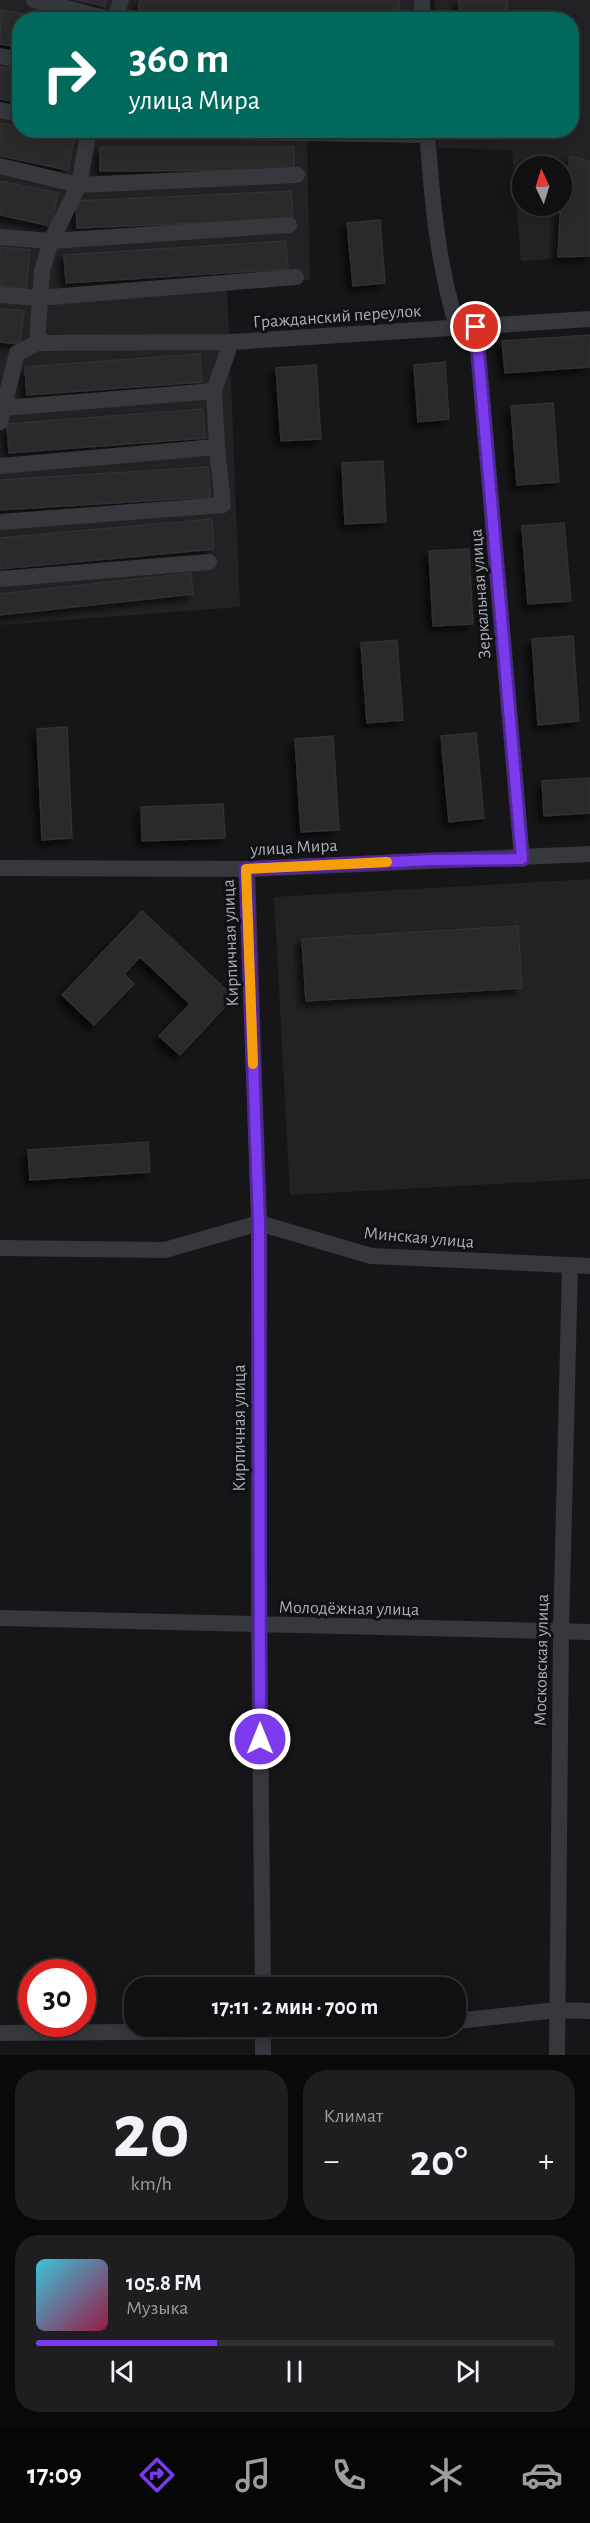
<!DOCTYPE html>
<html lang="ru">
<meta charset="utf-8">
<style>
:root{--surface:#101012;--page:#1e1e20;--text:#f1f3f6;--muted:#9c9d9f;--line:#303032;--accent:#7c3aed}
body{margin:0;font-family:"Alegreya Sans",sans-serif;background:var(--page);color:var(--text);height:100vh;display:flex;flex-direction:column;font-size:22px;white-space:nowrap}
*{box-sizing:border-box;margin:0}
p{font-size:20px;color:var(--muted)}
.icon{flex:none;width:33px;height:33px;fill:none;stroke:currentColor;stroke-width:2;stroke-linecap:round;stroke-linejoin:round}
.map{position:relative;height:2055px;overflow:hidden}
.sheet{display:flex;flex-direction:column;gap:15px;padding:15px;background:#09090a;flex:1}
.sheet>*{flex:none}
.top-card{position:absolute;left:12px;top:12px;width:567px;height:126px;border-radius:24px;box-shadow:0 3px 15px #0003,0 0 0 2px var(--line);background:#00695c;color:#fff;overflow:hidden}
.needle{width:39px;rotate:356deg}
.fabs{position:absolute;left:512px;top:156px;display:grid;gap:12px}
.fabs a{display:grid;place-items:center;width:60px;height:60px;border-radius:50%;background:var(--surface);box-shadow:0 3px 15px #0003,0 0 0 2px var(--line);font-size:30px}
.speed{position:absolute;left:18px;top:1959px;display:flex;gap:12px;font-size:30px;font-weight:700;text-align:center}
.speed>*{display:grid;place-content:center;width:78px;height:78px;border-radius:50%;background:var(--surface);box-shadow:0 3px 15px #0003,0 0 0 2px var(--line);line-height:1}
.speed .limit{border:9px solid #d22;background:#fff;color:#111}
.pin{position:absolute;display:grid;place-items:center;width:51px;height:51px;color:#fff;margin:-26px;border:3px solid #fff;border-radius:50%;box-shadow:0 2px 6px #0007}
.me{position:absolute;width:66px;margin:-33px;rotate:0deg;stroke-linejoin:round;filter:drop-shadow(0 0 4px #0008)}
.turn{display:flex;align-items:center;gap:21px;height:126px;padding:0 18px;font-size:27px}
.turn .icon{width:78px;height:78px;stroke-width:2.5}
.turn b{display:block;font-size:42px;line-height:51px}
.big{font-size:45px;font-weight:600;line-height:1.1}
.sheet .tile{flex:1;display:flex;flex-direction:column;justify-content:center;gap:9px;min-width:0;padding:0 21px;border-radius:24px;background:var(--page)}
.sheet .dial{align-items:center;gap:0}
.dial b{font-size:78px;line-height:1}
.song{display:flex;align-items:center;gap:18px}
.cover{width:72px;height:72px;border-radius:9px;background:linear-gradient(135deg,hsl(190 70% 55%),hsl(340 70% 35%))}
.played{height:6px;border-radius:3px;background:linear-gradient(90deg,var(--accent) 35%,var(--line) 35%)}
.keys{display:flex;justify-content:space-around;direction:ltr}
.heat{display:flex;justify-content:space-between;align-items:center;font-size:33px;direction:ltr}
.sheet .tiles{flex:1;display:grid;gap:15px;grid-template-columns:1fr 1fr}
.tile:last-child{grid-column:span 2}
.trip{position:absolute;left:124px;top:1977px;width:342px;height:60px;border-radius:24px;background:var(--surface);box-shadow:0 3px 15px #0003,0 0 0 2px var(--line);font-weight:600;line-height:60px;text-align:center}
.dock{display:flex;height:96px;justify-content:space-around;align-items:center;background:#060607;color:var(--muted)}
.dock .icon{width:42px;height:42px}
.dock .on{color:var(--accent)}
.dock b{font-size:27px;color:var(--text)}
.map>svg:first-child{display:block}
</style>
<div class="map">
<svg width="590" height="2055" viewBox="0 0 590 2055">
<defs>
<filter id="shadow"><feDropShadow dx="-5.5" dy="5.5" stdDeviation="3" flood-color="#0009"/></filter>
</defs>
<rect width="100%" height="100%" fill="#161618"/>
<path fill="#222225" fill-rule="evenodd" d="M0,0h417v20h-397v110l369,1 -82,6 3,143 -83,3 13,324 -240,18z
M434,0h156v256l-69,5 -9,-111 -74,-2v-17l134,-1v-110l-137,-1zM522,166h39v40h-39z
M590,879v300l-300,16 -16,-298z"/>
<path fill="#29292c" stroke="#303034" stroke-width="1.5" filter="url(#shadow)" d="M77,0h29l-1,6z
M140,0h259l1,13 -132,6 -130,-8z
M459,0h48v20h-48z
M1,10l53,10h-34v27l-20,-3z
M0,67l20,3v32l-20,-3z
M0,123l20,4v3h14l40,9 -6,31 -68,-14z
M460,130h48v2h-47z
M100,147h194v23l-194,1z
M570,156l20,5v95l-32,1 2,-41z
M0,181l58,12 -7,33 -51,-11z
M291,191l2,28 -216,9 -1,-27z
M380,220l5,63 -32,3 -6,-63z
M286,241l2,28 -222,14 -2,-28z
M0,247l30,3 -4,39 -26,-3z
M0,309l24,2 -4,33 -20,-2z
M590,335v32l-85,6 -3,-32z
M200,354l2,28 -175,13 -2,-28z
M445,362l4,57 -31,3 -4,-57z
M316,365l5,74 -40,2 -5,-73z
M553,403l6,79 -42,3 -6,-79z
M203,409l2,29 -196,15 -2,-29z
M383,461l3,61 -41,2 -3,-61z
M208,467l2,30 -210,13v-30z
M212,519l2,30 -214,20v-31z
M564,523l7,78 -43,3 -6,-78z
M469,549l4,75 -40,2 -4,-75z
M191,573l2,21 -193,21v-21z
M573,636l6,85 -41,4 -6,-86z
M397,640l6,80 -36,3 -6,-80z
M67,727l5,111 -30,2 -5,-111z
M476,733l8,85 -35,4 -8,-86z
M333,736l6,94 -38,2 -6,-93z
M590,778v35l-46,3 -2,-35z
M223,804l2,34 -83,3 -1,-34z
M142,911l92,86 -54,58 -21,-19 31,-32 -50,-47 -16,17 10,10 -40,41 -32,-30z
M518,926l4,62 -216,13 -4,-62z
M148,1142l2,30 -120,8 -2,-30z"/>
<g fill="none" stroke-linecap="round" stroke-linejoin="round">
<path stroke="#37383d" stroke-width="16" d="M34,0l78,20
M422,0l1,20
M115,20l6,-20
M0,56l20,4
M0,110l20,4
M117,130l311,5
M427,130c5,70 10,130 30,197
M0,166l79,19 218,-10
M0,237l51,4 238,-16
M0,295l39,3 257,-21
M476,327l46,532
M37,343l194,-1 359,-23
M4,408l210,-17
M0,422l17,-69 20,-10 5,-72 9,-30 28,-56 10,-55
M0,466l217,-19
M0,522l223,-17 -6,-58 -3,-56 17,-49
M0,579l209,-17
M0,868l247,1 343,-15
M247,869l12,354v403l4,362
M0,1248l165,2 94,-27 112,33 219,10
M0,1618l590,14
M456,2021l101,-11 33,1
M0,2033l263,-2 120,-5
M263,2055v-29
M557,2055l4,-423 9,-366"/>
</g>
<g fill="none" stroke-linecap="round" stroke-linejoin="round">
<defs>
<path id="route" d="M260,1739l-1,-516 -13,-354 187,-9 89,-1 -46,-532"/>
</defs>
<use href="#route" stroke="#51269a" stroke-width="15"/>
<use href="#route" stroke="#7c3aed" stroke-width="10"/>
<path stroke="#f59e0b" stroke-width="10" d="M253,1064l-7,-195 141,-7"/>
</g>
<g text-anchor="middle" stroke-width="6" stroke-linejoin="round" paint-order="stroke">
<g font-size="18" fill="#a8adb8" stroke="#111113">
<text transform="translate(337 316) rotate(-4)" y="6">Гражданский переулок</text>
<text transform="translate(480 594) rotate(-94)" y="6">Зеркальная улица</text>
<text transform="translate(294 847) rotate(-3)" y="6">улица Мира</text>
<text transform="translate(230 943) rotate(-92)" y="6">Кирпичная улица</text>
<text transform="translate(419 1237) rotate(5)" y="6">Минская улица</text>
<text transform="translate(239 1428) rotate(-90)" y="6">Кирпичная улица</text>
<text transform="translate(349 1608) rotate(1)" y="6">Молодёжная улица</text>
<text transform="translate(541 1660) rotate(-89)" y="6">Московская улица</text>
</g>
</g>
</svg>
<div class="fabs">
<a><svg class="needle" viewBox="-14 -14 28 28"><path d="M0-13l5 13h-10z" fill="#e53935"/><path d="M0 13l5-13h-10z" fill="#9c9d9f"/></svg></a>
</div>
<div class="speed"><div class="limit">30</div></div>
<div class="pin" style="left:476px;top:327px;background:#d93025"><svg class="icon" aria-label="arrive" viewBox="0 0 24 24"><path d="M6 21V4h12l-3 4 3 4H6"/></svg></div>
<svg class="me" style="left:260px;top:1739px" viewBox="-20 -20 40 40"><circle r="17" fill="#7c3aed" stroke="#fff" stroke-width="3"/><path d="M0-11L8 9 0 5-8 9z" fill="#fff"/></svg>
<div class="trip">17:11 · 2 мин · 700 m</div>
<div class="top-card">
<div class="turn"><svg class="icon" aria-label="right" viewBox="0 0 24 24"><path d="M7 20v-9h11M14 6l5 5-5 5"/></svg><div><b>360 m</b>улица Мира</div></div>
</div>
</div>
<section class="sheet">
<div class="tiles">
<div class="tile dial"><b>20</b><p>km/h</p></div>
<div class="tile"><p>Климат</p>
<div class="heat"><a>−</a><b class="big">20°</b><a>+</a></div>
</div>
<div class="tile">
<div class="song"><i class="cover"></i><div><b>105.8 FM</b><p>Музыка</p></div></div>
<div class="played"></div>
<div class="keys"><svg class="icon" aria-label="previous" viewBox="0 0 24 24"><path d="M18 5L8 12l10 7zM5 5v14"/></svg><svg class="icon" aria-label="pause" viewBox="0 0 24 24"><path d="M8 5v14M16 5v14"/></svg><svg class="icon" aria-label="next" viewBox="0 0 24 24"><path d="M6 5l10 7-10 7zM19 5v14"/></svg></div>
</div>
</div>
</section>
<nav class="dock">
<b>17:09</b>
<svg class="icon on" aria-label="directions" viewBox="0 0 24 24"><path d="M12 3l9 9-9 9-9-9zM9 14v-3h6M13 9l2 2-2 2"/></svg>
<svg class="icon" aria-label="music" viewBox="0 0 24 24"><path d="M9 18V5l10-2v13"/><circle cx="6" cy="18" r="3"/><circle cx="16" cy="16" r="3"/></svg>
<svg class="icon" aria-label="phone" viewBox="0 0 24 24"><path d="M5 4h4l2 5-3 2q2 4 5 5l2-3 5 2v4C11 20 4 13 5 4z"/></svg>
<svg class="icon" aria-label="climate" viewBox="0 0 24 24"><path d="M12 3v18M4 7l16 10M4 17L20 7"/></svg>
<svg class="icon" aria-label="car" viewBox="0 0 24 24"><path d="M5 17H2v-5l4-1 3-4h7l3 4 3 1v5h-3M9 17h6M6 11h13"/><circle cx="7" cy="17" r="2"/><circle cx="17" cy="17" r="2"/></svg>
</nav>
